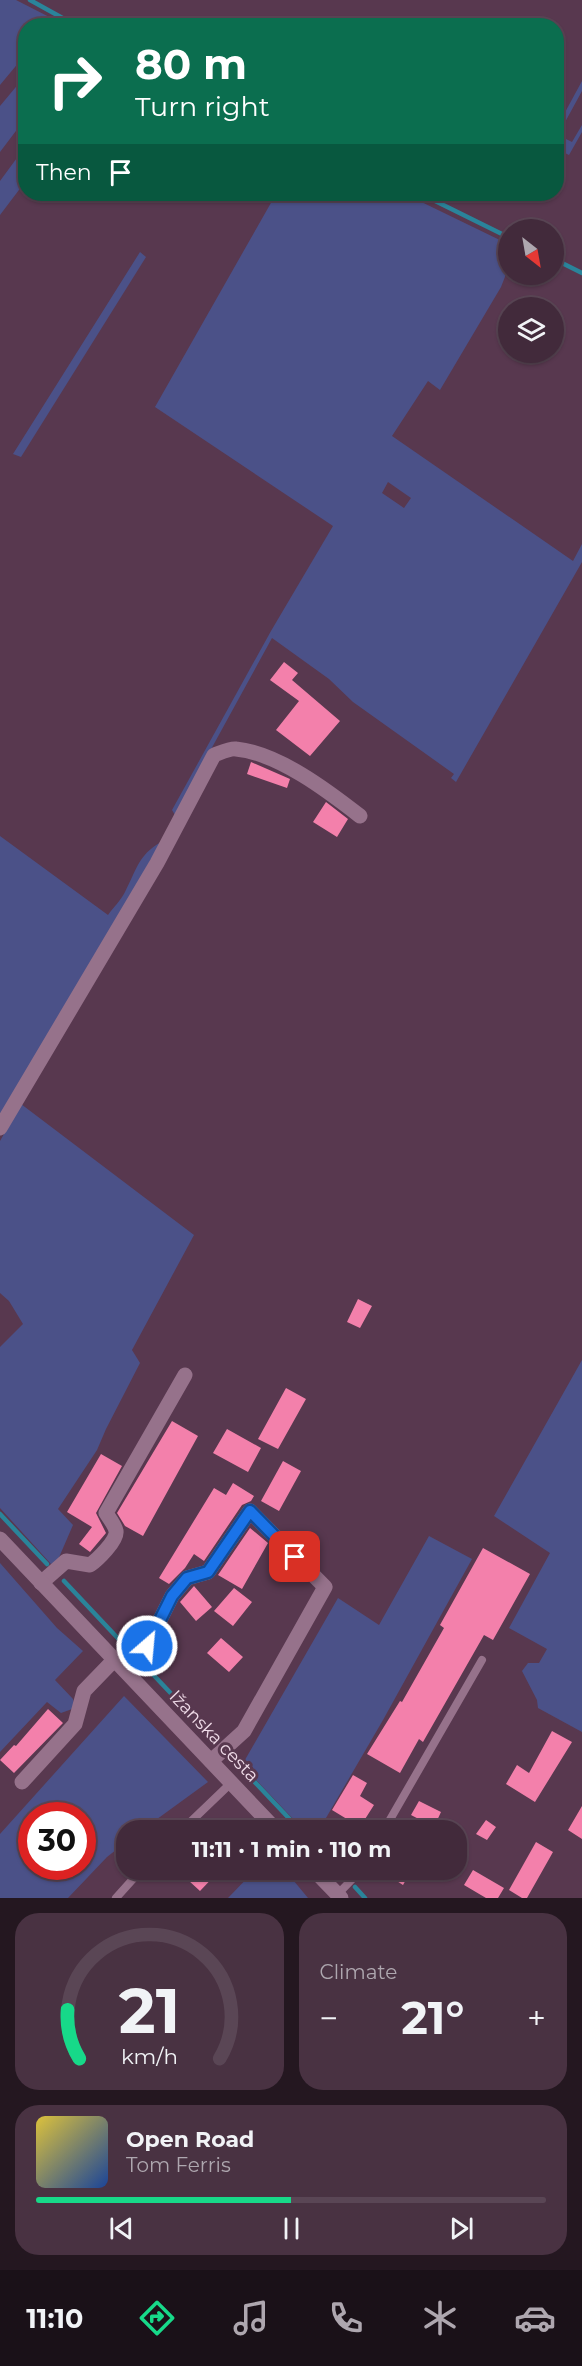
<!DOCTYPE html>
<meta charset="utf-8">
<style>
:root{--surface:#422a3b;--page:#493242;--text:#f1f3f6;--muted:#aea7af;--line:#5a4655;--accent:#17d989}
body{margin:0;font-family:Montserrat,sans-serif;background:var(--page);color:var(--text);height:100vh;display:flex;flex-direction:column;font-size:22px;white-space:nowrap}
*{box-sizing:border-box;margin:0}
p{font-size:20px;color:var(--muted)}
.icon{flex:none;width:33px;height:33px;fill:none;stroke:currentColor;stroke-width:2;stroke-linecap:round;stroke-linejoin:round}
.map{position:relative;height:1898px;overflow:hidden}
.side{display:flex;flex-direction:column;gap:15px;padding:15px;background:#241720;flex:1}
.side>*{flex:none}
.hud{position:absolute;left:18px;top:18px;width:546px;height:183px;border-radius:24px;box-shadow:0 2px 4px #0004,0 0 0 2px var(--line);background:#0b6e4f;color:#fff;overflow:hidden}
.needle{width:39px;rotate:149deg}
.buttons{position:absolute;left:498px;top:219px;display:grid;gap:12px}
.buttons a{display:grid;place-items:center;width:66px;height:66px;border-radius:50%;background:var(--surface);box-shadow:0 2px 4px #0004,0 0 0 2px var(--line);font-size:30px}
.speed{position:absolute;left:18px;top:1802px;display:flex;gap:12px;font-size:30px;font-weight:700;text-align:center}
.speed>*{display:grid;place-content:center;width:78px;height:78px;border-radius:50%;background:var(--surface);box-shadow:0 2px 4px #0004,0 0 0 2px var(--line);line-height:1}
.speed .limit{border:9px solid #d22;background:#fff;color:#111}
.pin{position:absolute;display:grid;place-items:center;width:51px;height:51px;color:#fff;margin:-26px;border-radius:12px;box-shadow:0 3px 9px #0006}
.me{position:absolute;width:66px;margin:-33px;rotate:27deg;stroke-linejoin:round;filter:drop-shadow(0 0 4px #0008)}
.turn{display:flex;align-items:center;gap:21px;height:126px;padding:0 18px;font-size:27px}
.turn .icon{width:78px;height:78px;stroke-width:2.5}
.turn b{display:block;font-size:42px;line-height:51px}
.then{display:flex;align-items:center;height:57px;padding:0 18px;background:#0003;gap:12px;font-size:22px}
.big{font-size:45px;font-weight:700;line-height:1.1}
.side .widget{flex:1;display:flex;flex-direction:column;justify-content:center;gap:9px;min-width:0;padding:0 21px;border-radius:24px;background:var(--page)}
.side .dial{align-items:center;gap:0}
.dial svg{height:156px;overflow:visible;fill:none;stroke:var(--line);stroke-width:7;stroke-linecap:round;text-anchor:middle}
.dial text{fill:var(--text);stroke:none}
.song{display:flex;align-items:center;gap:18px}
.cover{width:72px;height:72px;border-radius:9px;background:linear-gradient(135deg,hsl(50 70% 55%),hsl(220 70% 35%))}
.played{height:6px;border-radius:3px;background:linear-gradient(90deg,var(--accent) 50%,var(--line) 50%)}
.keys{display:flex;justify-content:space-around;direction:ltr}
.heat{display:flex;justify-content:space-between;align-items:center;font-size:33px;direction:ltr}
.side .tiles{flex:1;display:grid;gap:15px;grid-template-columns:1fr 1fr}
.widget:last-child{grid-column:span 2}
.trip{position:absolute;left:116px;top:1820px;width:351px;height:60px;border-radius:24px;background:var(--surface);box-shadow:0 2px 4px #0004,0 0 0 2px var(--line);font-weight:700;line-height:60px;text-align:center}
.menu{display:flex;height:96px;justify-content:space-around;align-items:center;background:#1a1118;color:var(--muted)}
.menu .icon{width:42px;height:42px}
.menu .active{color:var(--accent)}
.menu b{font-size:27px;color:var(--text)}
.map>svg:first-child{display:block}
</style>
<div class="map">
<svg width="582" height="1898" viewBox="0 0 582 1898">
<rect width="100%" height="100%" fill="#58384f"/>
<path fill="#4b5188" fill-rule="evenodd" d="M0,0h16l49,25 -39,1 -1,29 -25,30z
M25,76v43l-25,33v-46z
M582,81v10l-24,44 14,7 10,-17v7l-13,23 -12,-6v-22z
M25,147v35l-25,33v-34z
M276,194h129l103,50v25l-7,18 -61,103 -12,-9 -36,55 181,125 9,-17v18l-126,220 -5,-4 3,-4 -101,-72 -24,-23 -57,-41 -97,177 -3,-5 99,-179 62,-105 -178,-119zM388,482l23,16 -7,10 -22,-15z
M140,252l6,5 -125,200 -8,-3z
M0,836l108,79c5,-7 13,-15 17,-23 11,-21 13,-37 36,-50l-161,282z
M21,1104l173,131 -62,115 8,13 -34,66 -9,21 -39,59 15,16 -16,37 -6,2 -51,-56v-161l23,-23 -14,-23 -9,-8v-152z
M582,1360v372l-44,-24 -1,-8 -15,-29 6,-8h11l8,-14 -38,-21 41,-75 -56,-37z
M429,1536l43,23 -89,161 -64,110 -11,-8 -11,1 -55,-58 96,-167 41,27z
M0,1563l57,65 26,23 -28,29 18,19 2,9 -14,5 -14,-11 -47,50z
M124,1696l84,86 -66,48h-16v12l-19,15 -39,41h-68v-64zM32,1815h50v51h-50z
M256,1869h28l24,29h-80z"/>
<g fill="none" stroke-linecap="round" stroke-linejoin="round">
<path stroke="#2a849a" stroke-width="4.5" d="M30,0l47,26
M421,194l87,43
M554,259l28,14
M0,1514l47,50
M64,1581l64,68
M145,1666l71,75
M233,1759l67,71
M337,1869l7,8
M355,1887l10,11"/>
</g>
<path fill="#f380ab" d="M284,662l14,11 -6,7 48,41 -30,35 -34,-26 23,-29 -29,-21z
M251,762l39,17 -3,9 -40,-14z
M326,802l22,17 -11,18 -24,-15z
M358,1299l14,7 -12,22 -13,-6z
M286,1388l20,11 -28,50 -20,-10z
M172,1421l26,15 -55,100 -18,-10 -8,-13z
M227,1429l34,19 -13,24 -35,-19z
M101,1454l21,12 -26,47 10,20 -16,19 -11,-8 13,-17 -25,-15z
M283,1461l18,10 -22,40 -18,-10z
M233,1483l21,13 -3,5 -9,4 -38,56 -10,-7 -9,14 -16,16 -10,-6 55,-90 12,7z
M250,1528l18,15 -26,46 -24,-14z
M483,1548l47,26 -37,66 -9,-5 -61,107 -4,-3 -19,34 -33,-19 33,-53 2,1 42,-74 -4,-3z
M194,1586l18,21 -16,14 -16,-19z
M234,1588l18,14 -19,24 -19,-15z
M221,1638l22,19 -14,15 -22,-19z
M48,1709l15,14 -49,50 -14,-13 14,-15 2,1z
M552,1731l20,11 -37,60 -29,-18 11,-19 12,8z
M353,1775l14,8 -7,13 14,9 -14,22 -28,-17z
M419,1801l22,11 -7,15 -23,-12z
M582,1806v33l-14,-9z
M486,1820l10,7 -9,13 -11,-6z
M536,1842l17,10 -26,46h-5l-13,-8z
M176,1869h45l-21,22z
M378,1869h34l-9,16z
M473,1870l31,18 -6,10h-12l-22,-13z"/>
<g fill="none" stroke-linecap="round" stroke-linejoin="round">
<path stroke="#96728b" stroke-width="8" d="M182,1830l49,-47
M384,1830l98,-170
M337,1895l25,-26
M116,1898l26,-29"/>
<path stroke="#96728b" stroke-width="15" d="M0,1128l157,-265 57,-108c6,-2 16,-7 22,-6 42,4 92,42 124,67
M41,1583l25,-22 24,4c7,-5 28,-25 26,-34 -1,-6 -7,-13 -10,-18l79,-138
M125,1670l22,-24 25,-50 15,-18 21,-6 42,-61 75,76 -81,144 -33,30
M22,1782l53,-58 9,-33 30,-31"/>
<path stroke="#96728b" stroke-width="15" d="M0,1539l276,291
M313,1869l28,29"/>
</g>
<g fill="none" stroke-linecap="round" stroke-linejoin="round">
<defs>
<path id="route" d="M147,1646l25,-50 15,-18 21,-6 42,-61 45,46"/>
</defs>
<use href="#route" stroke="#114b97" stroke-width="15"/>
<use href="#route" stroke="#1a73e8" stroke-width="10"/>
</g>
<g text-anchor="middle" stroke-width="6" stroke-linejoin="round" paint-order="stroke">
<g font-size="18" fill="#f0dce9" stroke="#58384f">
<text transform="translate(214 1736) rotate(46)" y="6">Ižanska cesta</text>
</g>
</g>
</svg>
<div class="buttons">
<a><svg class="needle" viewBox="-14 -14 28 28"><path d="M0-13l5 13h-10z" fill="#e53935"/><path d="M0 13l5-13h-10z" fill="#aea7af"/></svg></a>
<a><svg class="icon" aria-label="layers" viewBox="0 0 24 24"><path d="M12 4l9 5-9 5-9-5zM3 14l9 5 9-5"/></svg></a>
</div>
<div class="speed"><div class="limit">30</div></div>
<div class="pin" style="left:295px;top:1557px;background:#d93025"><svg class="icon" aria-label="arrive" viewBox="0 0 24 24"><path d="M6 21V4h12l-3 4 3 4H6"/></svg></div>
<svg class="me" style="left:147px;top:1646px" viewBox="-20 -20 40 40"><circle r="17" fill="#1a73e8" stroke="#fff" stroke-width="3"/><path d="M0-11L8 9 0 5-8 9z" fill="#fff"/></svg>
<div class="trip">11:11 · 1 min · 110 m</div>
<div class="hud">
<div class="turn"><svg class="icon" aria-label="right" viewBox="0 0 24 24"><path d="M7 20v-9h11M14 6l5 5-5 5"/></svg><div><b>80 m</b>Turn right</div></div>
<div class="then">Then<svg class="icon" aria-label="arrive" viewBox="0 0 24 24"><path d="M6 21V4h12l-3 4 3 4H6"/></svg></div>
</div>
</div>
<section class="side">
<div class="tiles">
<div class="widget dial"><svg viewBox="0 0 100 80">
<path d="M14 69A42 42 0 1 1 86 69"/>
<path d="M14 69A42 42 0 0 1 8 44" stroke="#17d989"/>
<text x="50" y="56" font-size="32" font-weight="700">21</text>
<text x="50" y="72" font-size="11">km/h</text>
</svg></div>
<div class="widget"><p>Climate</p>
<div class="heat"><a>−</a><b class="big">21°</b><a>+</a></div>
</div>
<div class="widget">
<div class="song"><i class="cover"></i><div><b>Open Road</b><p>Tom Ferris</p></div></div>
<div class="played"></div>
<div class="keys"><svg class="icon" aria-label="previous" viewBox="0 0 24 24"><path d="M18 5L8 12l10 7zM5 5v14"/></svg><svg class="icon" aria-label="pause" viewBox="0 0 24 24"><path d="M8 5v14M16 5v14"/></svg><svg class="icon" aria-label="next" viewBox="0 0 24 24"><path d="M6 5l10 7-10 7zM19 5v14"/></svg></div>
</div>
</div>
</section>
<nav class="menu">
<b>11:10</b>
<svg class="icon active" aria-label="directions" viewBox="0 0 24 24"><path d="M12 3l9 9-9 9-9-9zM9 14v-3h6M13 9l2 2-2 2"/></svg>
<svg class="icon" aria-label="music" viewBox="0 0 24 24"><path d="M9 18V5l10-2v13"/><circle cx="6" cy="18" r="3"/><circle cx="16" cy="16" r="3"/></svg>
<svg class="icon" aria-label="phone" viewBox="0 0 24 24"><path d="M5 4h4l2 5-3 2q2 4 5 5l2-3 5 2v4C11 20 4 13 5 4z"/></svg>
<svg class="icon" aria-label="climate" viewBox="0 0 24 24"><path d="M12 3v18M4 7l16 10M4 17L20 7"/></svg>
<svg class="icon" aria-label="car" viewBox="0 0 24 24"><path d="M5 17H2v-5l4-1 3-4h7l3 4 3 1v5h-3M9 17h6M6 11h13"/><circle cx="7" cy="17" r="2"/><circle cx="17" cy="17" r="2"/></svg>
</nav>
